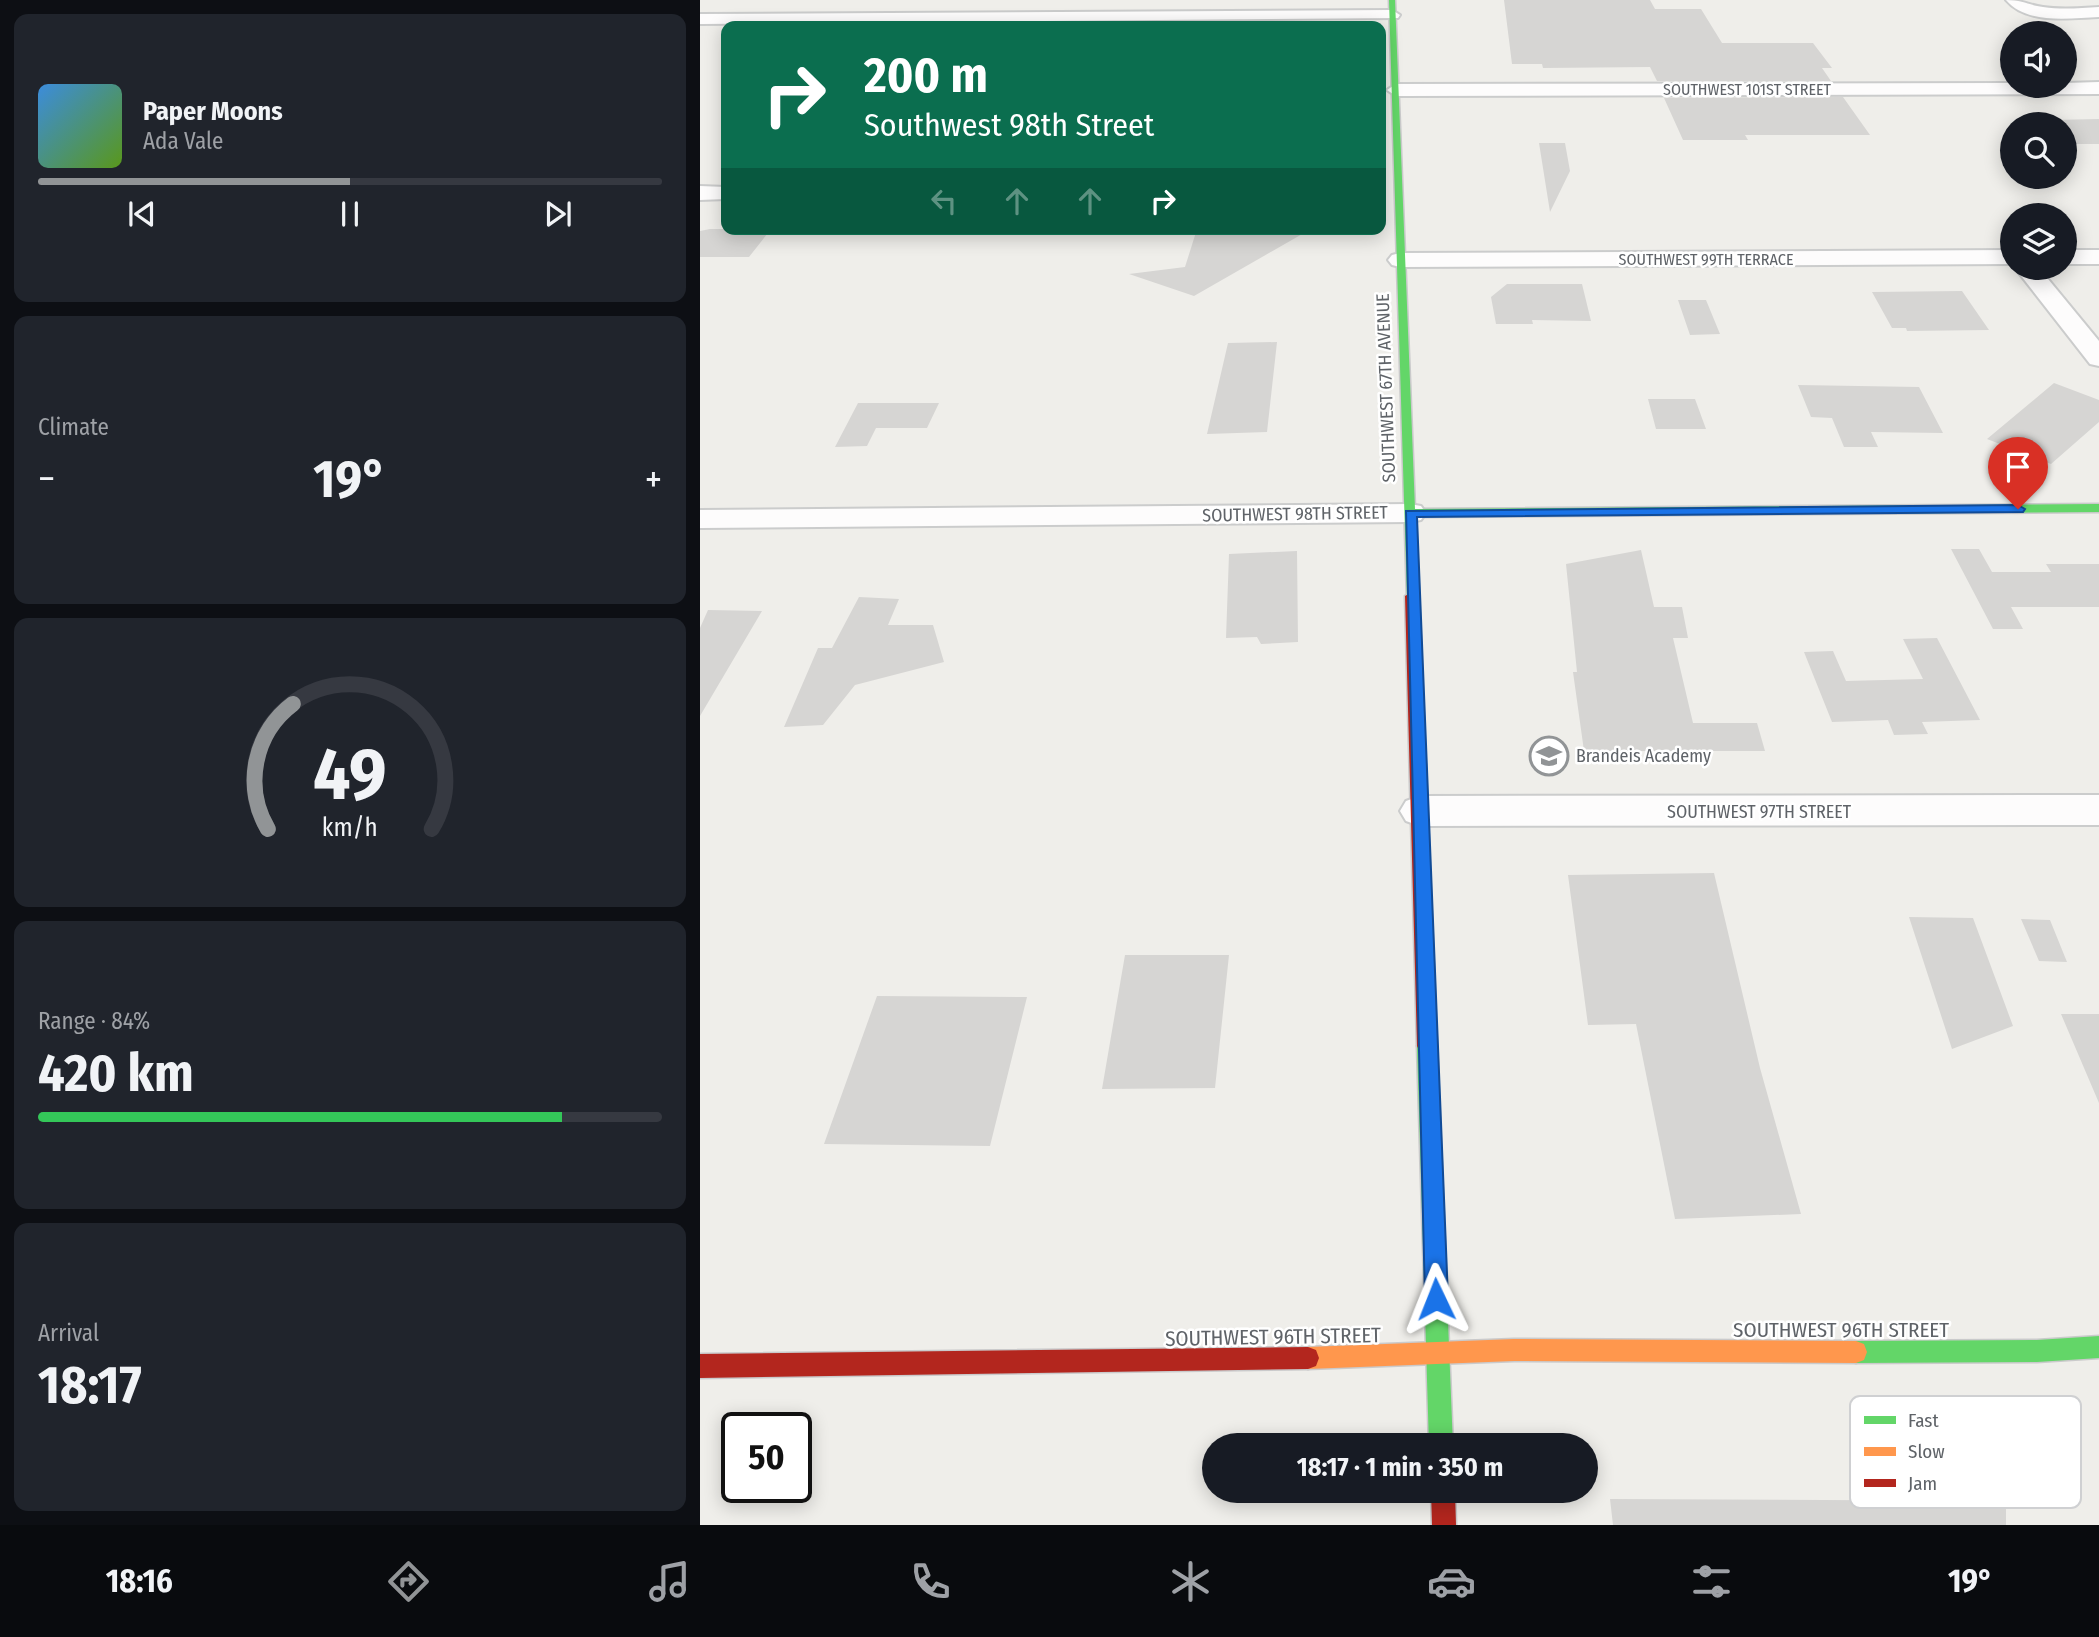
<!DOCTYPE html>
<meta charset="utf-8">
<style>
:root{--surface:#171b24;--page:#20242c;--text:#f1f3f6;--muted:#9ea1a6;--line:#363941;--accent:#919496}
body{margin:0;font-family:"Fira Sans Condensed",sans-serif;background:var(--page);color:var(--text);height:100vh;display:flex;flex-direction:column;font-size:26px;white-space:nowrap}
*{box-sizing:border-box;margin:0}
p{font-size:23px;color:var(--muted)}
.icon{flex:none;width:38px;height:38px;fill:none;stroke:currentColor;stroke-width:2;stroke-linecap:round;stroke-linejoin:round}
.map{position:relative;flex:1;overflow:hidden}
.side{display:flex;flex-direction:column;gap:14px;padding:14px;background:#0d0f14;width:700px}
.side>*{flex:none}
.guide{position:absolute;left:21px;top:21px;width:665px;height:214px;border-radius:14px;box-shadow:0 4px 18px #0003;background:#0b6e4f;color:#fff;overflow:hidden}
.controls{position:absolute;left:1300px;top:21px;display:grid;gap:14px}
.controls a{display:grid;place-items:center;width:77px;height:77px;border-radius:50%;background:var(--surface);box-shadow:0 4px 18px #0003;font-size:35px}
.speed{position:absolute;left:21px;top:1412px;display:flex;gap:14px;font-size:35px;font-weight:700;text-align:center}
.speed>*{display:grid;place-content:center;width:91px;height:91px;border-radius:50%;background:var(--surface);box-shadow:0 4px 18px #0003;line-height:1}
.speed .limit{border:4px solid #111;border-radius:10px;background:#fff;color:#111}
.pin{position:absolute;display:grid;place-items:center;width:60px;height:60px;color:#fff;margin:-72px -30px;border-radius:50% 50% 50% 0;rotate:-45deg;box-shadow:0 0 7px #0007}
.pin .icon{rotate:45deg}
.me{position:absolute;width:77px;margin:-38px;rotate:358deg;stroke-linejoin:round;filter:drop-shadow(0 0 5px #0008)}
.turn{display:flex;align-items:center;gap:24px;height:147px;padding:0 28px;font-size:32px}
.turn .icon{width:91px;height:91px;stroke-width:2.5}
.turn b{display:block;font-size:49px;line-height:60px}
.lanes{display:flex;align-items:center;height:66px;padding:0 28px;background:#0003;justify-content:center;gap:35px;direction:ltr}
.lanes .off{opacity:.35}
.big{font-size:52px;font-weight:700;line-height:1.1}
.side .widget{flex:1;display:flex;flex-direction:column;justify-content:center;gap:10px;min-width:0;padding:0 24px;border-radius:14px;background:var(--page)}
.side .dial{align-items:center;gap:0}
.dial svg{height:182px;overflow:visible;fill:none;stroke:var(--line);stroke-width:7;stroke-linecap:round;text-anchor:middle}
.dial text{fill:var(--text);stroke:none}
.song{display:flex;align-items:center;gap:21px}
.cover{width:84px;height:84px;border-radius:10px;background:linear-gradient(135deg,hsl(210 70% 55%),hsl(90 70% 35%))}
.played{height:7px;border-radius:4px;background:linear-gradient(90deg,var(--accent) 50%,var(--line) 50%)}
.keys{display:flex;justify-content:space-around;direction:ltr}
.heat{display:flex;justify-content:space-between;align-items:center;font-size:38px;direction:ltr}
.charge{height:10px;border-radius:5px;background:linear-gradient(90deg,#34c759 84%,var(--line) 0)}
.trip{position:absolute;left:502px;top:1433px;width:396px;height:70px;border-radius:35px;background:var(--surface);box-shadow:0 4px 18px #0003;font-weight:700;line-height:70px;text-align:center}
.dock{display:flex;height:112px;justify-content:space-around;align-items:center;background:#090b0e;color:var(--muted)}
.dock .icon{width:49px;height:49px}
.dock .selected{color:var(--accent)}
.dock b{font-size:32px;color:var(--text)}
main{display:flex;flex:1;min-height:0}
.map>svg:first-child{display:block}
</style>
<main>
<section class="side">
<div class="widget">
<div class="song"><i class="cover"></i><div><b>Paper Moons</b><p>Ada Vale</p></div></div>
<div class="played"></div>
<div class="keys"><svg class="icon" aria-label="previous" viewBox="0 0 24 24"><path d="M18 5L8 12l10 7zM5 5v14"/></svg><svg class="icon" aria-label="pause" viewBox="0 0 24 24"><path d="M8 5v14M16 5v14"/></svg><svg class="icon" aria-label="next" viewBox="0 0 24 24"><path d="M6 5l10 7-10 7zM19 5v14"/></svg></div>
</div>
<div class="widget"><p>Climate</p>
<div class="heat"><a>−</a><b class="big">19°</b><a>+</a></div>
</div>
<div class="widget dial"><svg viewBox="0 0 100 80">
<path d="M14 69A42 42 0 1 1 86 69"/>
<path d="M14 69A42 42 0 0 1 25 14" stroke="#919496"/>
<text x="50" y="56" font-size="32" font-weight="700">49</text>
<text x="50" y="72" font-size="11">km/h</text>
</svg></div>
<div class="widget"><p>Range · 84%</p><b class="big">420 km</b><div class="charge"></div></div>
<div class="widget"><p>Arrival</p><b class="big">18:17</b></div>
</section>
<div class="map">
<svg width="1399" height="1525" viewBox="0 0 1399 1525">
<rect width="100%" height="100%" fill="#efeeea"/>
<path fill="#d6d5d3" d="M804,0h146l5,9h46l21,34h91l19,25h-10l9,13h-174l-7,-14 -107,1 -1,-4h-30z
M1143,97l27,38h-125l3,5h-65l-19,-42z
M1399,119v25h-26l-8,-8v-12h-11l-4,-4z
M839,143h26l5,28 -20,41z
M10,229h61l-22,28h-49v-26z
M497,229h114l-117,67 -65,-22 56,-7z
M807,284h75l9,37 -59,-1 1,4h-37l-5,-27z
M1262,291l27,39 -82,1 -1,-3h-14l-20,-36z
M978,300h28l14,34 -30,1z
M577,342l-10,90 -60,2 21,-91z
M1354,383l45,17v22l-48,42 -64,-25z
M1098,385l121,2 24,46 -72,-1 7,15h-34l-12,-29 -21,-1z
M948,399h47l11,30h-50z
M158,403h81l-12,25h-51l-9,18 -32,1z
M1251,549h28l13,23h59l-5,-8h53v43h-88l12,22h-30z
M941,550l13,57h28l6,31h-15l20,85h64l8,28h-181l-11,-79h4l-11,-108z
M597,551l1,91 -37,2 -4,-7 -31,1 3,-84z
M159,597l40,2 -11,26h45l11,37 -89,23 -32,40 -39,2 34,-79h14z
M8,610l54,1 -62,105v-88z
M1237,638l43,82 -58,2 6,12 -34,1 -6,-15 -56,2 -28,-70 29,-1 13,30 77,-2 -20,-40z
M1014,873l46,195 41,146 -126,5 -39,-195 -48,1 -20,-150z
M1209,917l64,1 40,108 -61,23z
M1321,919l29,1 17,42 -28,-1z
M425,955h104l-14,133 -113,1z
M177,996l150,1 -37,149 -166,-2z
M1361,1014h38v89z
M910,1499l396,2v24h-393z"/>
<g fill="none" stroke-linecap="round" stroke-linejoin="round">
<defs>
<path id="street" d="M1306,0c17,0 22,5 37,7 19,3 38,1 56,0v10c-29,1 -72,8 -93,-17z
M692,10l8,5 -2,3 -698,6v-10z
M1399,82v12l-703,2 -9,-6 9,-6 616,-1v3h53v-3z
M0,186l26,1v12l-26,1z
M1312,250v14l-612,3 -8,-2 -4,-5 4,-5 8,-2z
M1365,250h34v14h-34z
M1315,268h24l60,73v25l-9,-2z
M710,504l11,2 5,7 -5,7 -11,2 -710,6v-18z
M1399,795v30l-679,1 -14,-5 -6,-10 6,-10 14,-5z"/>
<path id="fast" d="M689,0h6l20,509 684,-5v8l-683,5 3,79 -2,3h-10z
M727,1038l7,2 3,6 16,400h-24l-12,-400 3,-6z
M1399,1336v22l-62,4 -181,1 -8,-3 -3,-8 3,-8 8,-3 181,-1z"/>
<path id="slow" d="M814,1339l342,2 8,3 3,8 -3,8 -8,3 -342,-2 -206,8 -8,-3 -3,-8 3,-8 8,-3z"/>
<path id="jam" d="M712,592l7,4 18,450 -3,6 -7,2 -7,-2 -3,-6 -12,-450z
M608,1347l8,3 3,8 -3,8 -8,3 -608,9v-24z
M731,1491h24l1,34h-24z"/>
</defs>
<use href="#street" stroke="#cbcccc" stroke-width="4"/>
<use href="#fast" stroke="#cacacb" stroke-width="3"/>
<use href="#slow" stroke="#cacacb" stroke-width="3"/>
<use href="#jam" stroke="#cacacb" stroke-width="3"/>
<use href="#street" fill="#fdfcfc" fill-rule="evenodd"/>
<use href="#fast" fill="#63d668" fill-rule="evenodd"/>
<use href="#slow" fill="#ff974d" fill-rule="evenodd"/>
<use href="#jam" fill="#b3261e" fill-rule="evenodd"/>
</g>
<path fill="#1a73e8" stroke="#114b97" stroke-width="2" d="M1318,505l7,4 -2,3 -606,5 31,782 -4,8 -8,4 -8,-4 -3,-8 -19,-788z"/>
<defs>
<symbol id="school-ring" viewBox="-11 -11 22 22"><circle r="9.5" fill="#fff" stroke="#919496" stroke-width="1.5"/><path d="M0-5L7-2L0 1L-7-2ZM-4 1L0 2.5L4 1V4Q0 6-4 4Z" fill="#919496"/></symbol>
</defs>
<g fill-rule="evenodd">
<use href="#school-ring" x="827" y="734" width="44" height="44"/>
</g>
<g text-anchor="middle" stroke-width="5" stroke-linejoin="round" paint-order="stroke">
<g font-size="16" fill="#5f6368" stroke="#fff">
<text x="1047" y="95">SOUTHWEST 101ST STREET</text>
<text x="1006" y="265">SOUTHWEST 99TH TERRACE</text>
</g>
<g font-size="18" fill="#5f6368" stroke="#fff">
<text transform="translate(686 388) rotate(-92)" y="6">SOUTHWEST 67TH AVENUE</text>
<text transform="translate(595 514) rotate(-1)" y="6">SOUTHWEST 98TH STREET</text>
<text x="1059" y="818">SOUTHWEST 97TH STREET</text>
</g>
<g font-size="18" fill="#5f6368" stroke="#fff" text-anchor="start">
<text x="876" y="762">Brandeis Academy</text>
</g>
<g font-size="21" fill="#5f6368" stroke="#fff">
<text x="1141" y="1337">SOUTHWEST 96TH STREET</text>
<text transform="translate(573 1337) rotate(-1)" y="7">SOUTHWEST 96TH STREET</text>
</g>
</g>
<rect x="1150" y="1396" width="231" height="112" rx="10" fill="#fff" stroke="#cfd0d2" stroke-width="2"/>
<rect x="1164" y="1416" width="32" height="8" fill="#63d668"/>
<rect x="1164" y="1447" width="32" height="9" fill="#ff974d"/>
<rect x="1164" y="1479" width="32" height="8" fill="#b3261e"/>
<g font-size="19" fill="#5f6368">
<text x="1208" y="1427">Fast</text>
<text x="1208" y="1458">Slow</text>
<text x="1208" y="1490">Jam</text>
</g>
</svg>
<div class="controls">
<a><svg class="icon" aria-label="sound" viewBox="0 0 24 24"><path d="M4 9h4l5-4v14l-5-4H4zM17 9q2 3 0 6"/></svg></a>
<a><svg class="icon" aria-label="search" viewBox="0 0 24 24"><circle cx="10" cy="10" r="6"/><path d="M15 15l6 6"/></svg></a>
<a><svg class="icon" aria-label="layers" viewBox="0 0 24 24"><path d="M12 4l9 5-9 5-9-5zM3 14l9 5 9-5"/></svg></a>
</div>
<div class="speed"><div class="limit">50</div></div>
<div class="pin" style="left:1318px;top:509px;background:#d93025"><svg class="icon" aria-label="arrive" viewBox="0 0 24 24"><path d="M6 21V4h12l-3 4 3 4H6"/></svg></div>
<svg class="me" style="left:736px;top:1299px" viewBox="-20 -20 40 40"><path d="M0-17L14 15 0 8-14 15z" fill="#1a73e8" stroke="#fff" stroke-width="4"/></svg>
<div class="trip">18:17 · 1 min · 350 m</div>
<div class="guide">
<div class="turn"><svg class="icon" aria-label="right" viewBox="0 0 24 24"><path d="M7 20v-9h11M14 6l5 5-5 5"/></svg><div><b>200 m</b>Southwest 98th Street</div></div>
<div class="lanes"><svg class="icon off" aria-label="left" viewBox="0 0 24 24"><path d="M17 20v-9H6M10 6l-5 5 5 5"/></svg><svg class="icon off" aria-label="ahead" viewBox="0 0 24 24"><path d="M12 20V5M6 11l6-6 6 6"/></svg><svg class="icon off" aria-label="ahead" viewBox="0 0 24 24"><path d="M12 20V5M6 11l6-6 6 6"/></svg><svg class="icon" aria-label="right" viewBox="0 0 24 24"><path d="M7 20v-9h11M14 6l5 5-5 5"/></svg></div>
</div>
</div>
</main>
<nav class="dock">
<b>18:16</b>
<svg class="icon selected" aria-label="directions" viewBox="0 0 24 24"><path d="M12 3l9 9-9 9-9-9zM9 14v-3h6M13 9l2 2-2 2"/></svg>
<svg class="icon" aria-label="music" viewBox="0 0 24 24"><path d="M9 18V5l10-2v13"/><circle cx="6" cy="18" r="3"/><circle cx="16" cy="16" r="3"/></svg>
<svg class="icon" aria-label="phone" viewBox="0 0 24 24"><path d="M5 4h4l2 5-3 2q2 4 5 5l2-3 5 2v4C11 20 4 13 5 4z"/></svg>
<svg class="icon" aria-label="climate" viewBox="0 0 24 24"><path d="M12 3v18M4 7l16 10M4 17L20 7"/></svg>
<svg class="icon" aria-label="car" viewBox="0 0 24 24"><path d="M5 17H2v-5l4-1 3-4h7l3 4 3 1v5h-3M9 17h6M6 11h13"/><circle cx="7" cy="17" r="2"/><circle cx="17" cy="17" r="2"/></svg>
<svg class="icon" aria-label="filters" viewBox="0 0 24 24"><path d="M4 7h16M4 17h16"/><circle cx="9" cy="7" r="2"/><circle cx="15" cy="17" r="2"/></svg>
<b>19°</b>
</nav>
